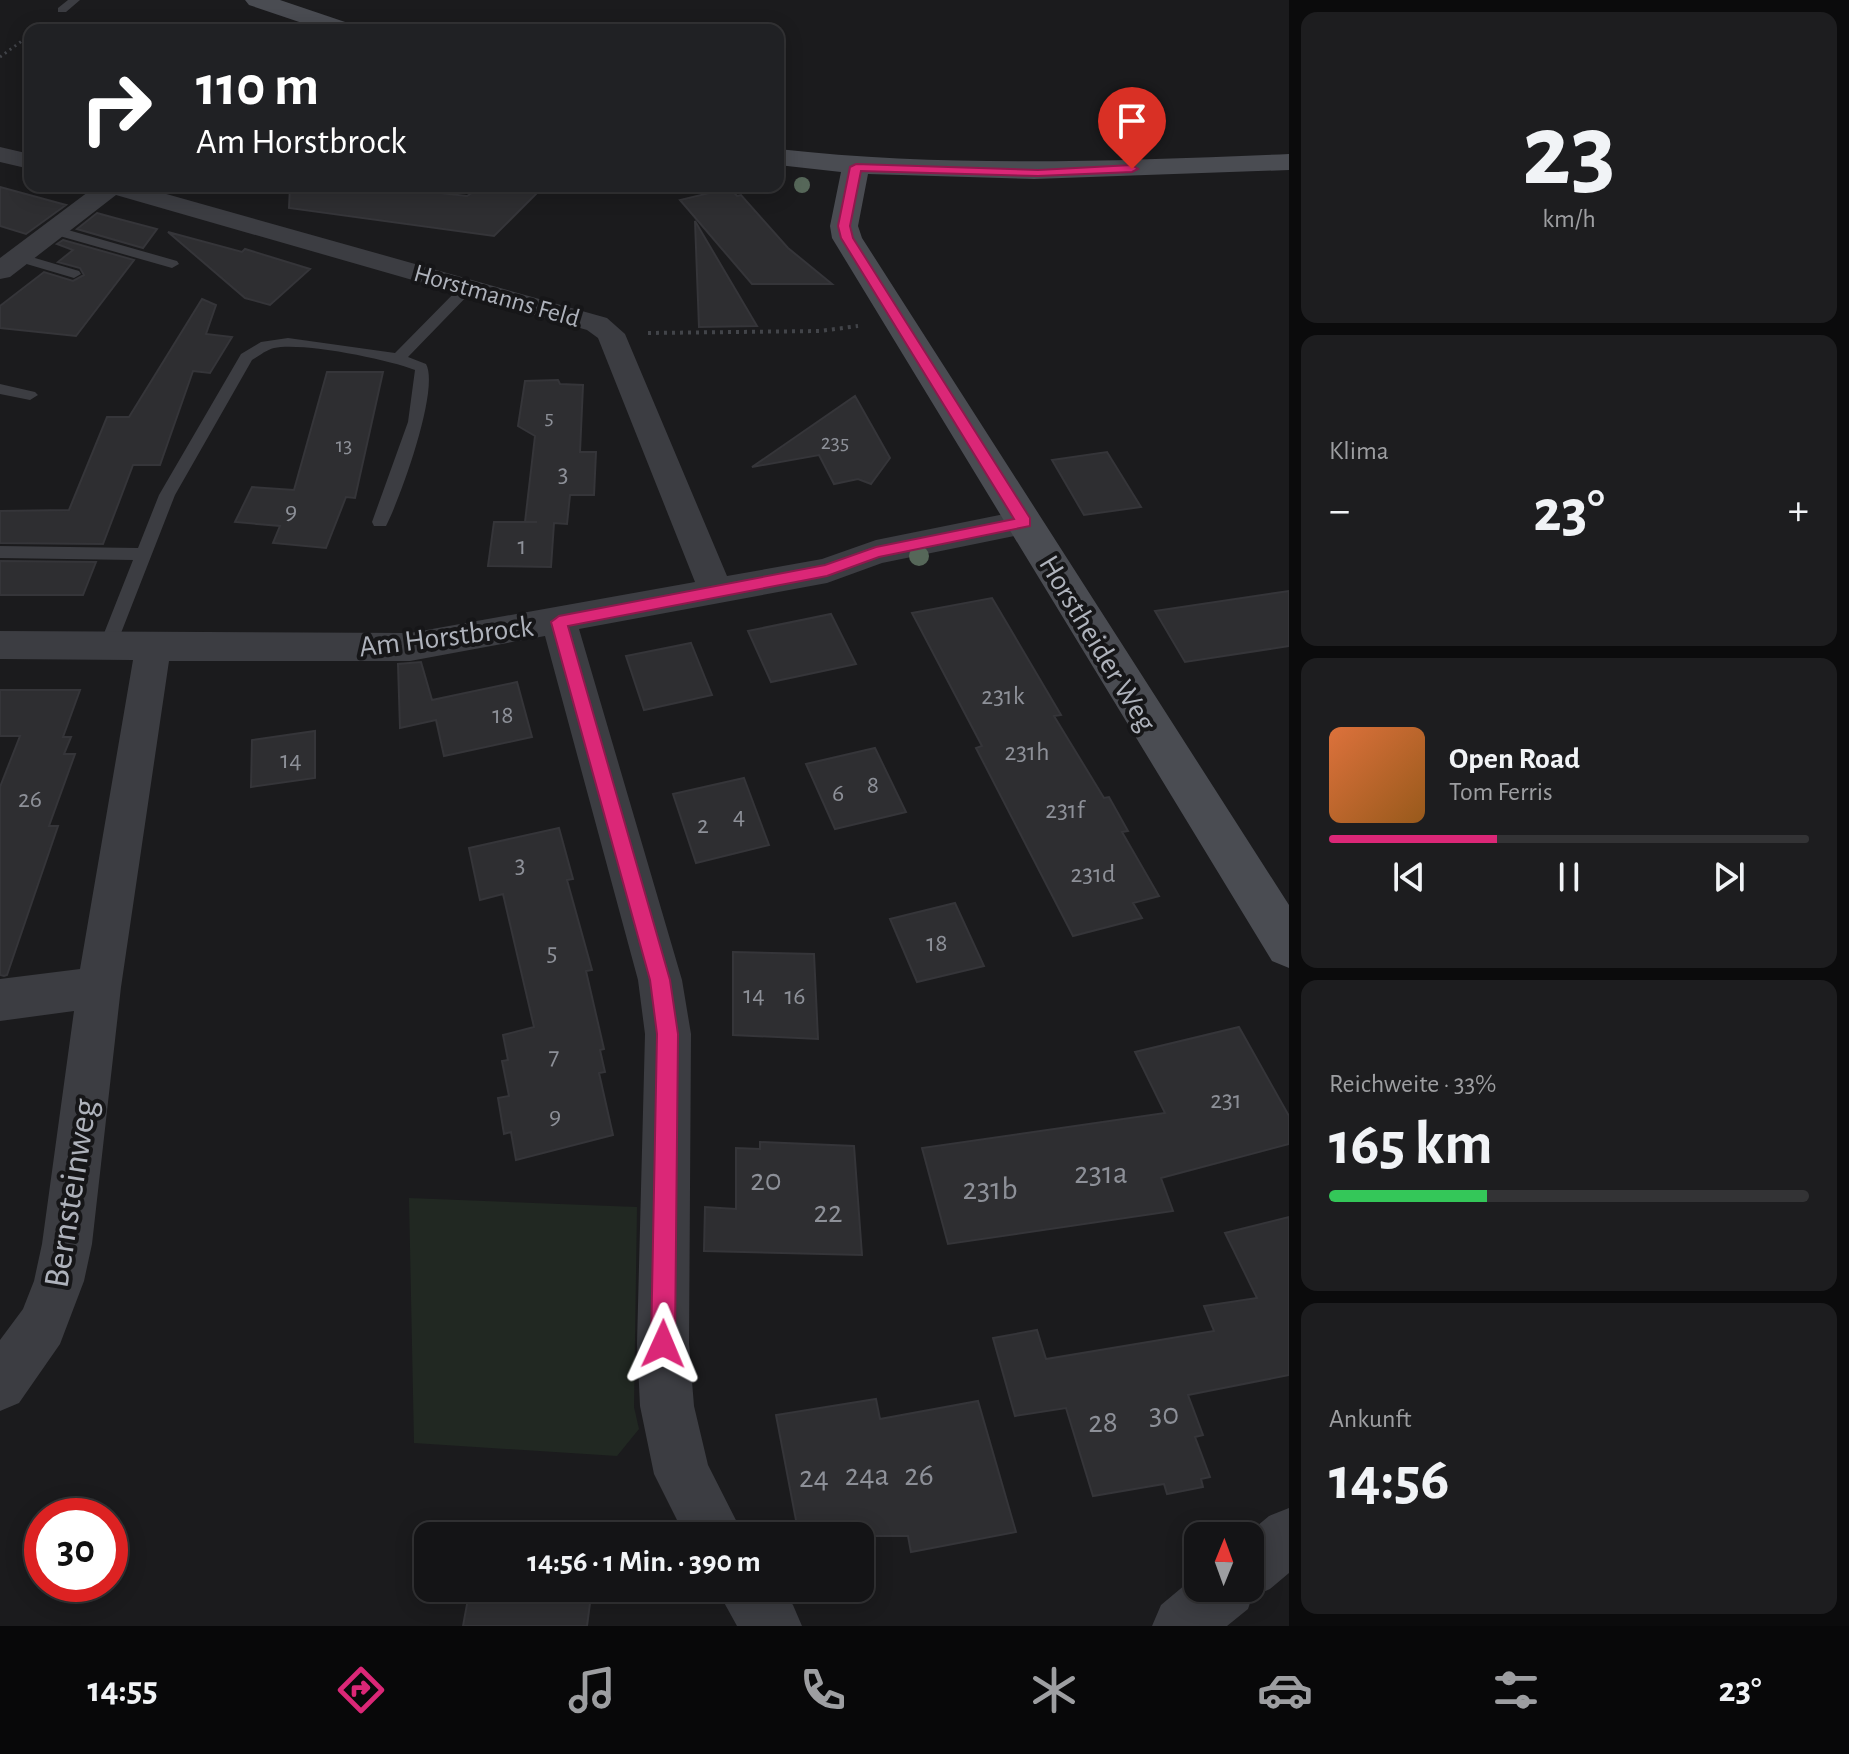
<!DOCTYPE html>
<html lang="de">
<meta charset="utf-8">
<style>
:root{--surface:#141416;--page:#1d1d1f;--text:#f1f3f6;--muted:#9d9ea1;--line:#333335;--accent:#db2777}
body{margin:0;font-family:"Alegreya Sans",sans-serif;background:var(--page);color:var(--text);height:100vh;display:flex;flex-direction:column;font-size:30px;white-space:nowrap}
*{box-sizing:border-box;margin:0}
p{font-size:26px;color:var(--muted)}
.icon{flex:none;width:44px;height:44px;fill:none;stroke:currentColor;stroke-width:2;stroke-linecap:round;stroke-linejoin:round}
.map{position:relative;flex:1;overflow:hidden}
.panel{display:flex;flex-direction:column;gap:12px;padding:12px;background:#0b0b0c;width:560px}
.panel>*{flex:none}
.hud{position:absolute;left:24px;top:24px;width:760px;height:168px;border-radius:16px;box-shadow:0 4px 20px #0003,0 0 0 2px var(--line);background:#202124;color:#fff;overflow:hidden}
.needle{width:52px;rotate:1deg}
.buttons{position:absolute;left:1184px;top:1522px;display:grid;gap:16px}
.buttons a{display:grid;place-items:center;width:80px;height:80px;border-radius:16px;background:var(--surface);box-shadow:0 4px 20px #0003,0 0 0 2px var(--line);font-size:40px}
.speed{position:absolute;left:24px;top:1498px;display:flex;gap:16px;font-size:40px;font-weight:700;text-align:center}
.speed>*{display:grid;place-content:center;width:104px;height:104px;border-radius:50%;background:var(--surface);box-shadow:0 4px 20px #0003,0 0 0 2px var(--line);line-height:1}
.speed .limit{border:12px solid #d22;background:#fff;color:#111}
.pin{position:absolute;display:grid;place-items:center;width:68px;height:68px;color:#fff;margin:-82px -34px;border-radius:50% 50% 50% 0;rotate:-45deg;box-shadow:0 0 8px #0007}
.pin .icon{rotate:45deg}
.me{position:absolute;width:88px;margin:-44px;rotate:1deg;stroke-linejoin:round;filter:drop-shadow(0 0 6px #0008)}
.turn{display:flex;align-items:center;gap:28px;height:168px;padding:0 40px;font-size:36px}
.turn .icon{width:104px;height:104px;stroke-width:2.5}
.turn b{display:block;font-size:56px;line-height:68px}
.big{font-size:60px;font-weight:700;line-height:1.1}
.panel .tile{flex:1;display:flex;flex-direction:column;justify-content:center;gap:12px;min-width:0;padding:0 28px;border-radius:16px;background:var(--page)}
.panel .dial{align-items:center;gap:0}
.dial b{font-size:104px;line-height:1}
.song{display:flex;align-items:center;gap:24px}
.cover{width:96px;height:96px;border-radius:12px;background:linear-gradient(135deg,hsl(20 70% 55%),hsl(30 70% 35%))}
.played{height:8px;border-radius:4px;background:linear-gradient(90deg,var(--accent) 35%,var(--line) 35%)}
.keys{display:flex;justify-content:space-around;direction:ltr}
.heat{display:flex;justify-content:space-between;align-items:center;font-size:44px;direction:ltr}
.charge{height:12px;border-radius:6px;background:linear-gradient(90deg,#34c759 33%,var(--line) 0)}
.trip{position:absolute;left:414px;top:1522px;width:460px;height:80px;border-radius:16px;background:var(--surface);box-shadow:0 4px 20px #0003,0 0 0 2px var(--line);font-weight:700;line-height:80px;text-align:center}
.tabs{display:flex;height:128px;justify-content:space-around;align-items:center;background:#080809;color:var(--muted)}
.tabs .icon{width:56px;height:56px}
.tabs .on{color:var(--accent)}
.tabs b{font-size:36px;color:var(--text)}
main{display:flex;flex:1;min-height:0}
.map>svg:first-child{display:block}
</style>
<main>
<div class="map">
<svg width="1289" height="1626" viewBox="0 0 1289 1626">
<rect width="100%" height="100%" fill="#1b1b1d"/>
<path fill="#212822" d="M409,1198l228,9 -3,200 5,22 -22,27 -203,-13z"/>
<path fill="#2e2e31" stroke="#353539" stroke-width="2" d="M290,186h86l91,10 16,-10h61l-50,50 -205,-28z
M0,187l66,18 -40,29 -26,-8z
M730,188l7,8 4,-1 47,53 44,36h-80l-72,-84z
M97,213l18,5 42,11 -14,19 -66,-19z
M695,221l62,105 -58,1z
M168,232l74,20 3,-3 65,20 -40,36 -25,-7z
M63,240l71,20 -58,76 -76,-8v-22l44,-34 29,9 11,-6 -4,-7 -22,-6 15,-12 -16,-6z
M202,299l14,6 -10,29 26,3 -22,36 -17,-2 -33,94h-27l-30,79 -103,-1v-32l69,-1 38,-93h22z
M327,372h56l-28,126 -9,-1 -20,51 -53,-5 7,-17 -45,-4 17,-35 42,3z
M558,380l2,4 23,1 -3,67h16l-2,43h-24l-3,29 -13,-1 -3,44 -63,-1 6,-44h43h-12l10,-86 -17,-10 7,-45z
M855,396l35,62 -19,26 -13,-5 -24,5 -15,-29 -67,12z
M1107,452l34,55 -57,8 -32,-55z
M0,561l96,1 -13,33h-83z
M1289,591v55l-104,16 -30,-51z
M992,598l69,117 -7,1 50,82 5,-1 19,34 -6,1 37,64 -26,7 9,15 -69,18 -97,-188 6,-2 -70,-133z
M831,614l25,50 -85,18 -23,-51z
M691,643l21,52 -68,15 -18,-54z
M421,662l11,38 85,-18 15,55 -88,19 -8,-36 -36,8 -2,-64z
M0,690h80l-17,47h8l-7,17h11l-26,72h9l-51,149 -3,1 -4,-1v-188l20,-51h-20z
M315,731v47l-64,9 1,-47z
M875,748l31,64 -71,17 -29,-65z
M744,778l25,67 -73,18 -23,-69z
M559,828l14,51 -6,1 25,90 -6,1 18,78 -4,1 5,22 -6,1 14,62 -97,25 -5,-28 -7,2 -6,-36 11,-2 -7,-35 6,-1 -5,-25 31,-8 -31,-133 -23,6 -11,-52z
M955,903l29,63 -67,16 -27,-63z
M733,952l81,2 4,85 -85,-4z
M1239,1027l50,89v28l-128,34 12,33 -225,33 -26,-96 243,-35 -30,-61z
M760,1142l94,4 8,109 -158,-4 1,-44 31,2v-61l24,1z
M1289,1217v158l-101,20 15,40 -8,2 15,40 -9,2 2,8 -36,7 -3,-10 -71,12 -27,-88 -51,8 -22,-78 44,-8 9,29 168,-28 -10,-25 53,-8 -32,-65z
M876,1399l4,20 98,-18 38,131 -105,20 -3,-16h-109l-23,-121z
M482,1525l56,11h-58z
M470,1588h122l-5,38h-124z"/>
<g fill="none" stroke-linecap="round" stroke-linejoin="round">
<path stroke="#424449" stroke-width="3" stroke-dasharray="2 4" stroke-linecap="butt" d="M0,57l30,-22"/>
<path stroke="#424449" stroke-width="4" stroke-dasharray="3 5" stroke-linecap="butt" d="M648,333l172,-2 38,-5"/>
<path fill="#3c3d42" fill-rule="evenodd" d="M68,0h12l-14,12h-8v-4z
M54,226l123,35 2,3 -7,4 -123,-35v-6z
M18,253l61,18 2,3 -7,4 -61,-18v-6z
M468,283l7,4 -2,3 -65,67 18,7c14,25 -26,135 -40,162h-12l-2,-4 36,-100 7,-52c-28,-11 -113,-28 -141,-22 -8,2 -15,8 -22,12l-77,135 -61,156 -6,2 -9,-7 34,-86 -133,-2v-12l138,2 21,-53 82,-141 20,-12 27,-4 107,15 68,-69z
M0,384l35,8 3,3 -8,5 -30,-6z"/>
<path fill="#3c3d42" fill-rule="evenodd" d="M0,147l30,7v15l-30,-7z
M96,186h42l469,132 18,16 102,242 95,-17 54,-19 148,-30 12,4 5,8 -5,8 -12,4 -142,29 -55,20 -248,46 103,351 9,54 -2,310 5,62 14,59 36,71h-59l-31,-62 -14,-68 -3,-62 8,-310 -7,-54 -93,-344 -135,25h-241l-48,326 -29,257 -8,37 -24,63 -41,59 -19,8v-71l23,-31 11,-28 8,-37 32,-233 -74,10v-42l80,-10 53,-309 -133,-1v-28l410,2 285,-51 -97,-244 -11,-8 -471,-135 -106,82 -10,2v-21z
M1289,1508v65l-19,16 -18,8 -4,12 -21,17h-75l9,-21 37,-31v14h52v-52h-5l24,-20z
M716,1588h64l13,17 9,21h-65z"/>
<path fill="#4a4c52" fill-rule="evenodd" d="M245,0h35l74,25 4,5h-35l-74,-25z
M778,149c171,19 340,12 511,5v16l-255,9 -166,-5 -10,52 4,12 427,667v63l-17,-7 -440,-723 -2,-12 11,-54 -63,-7z"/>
</g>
<g fill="#566759">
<circle cx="802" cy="185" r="8"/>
<circle cx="919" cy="556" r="10"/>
</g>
<path fill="#db2777" stroke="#8e194d" stroke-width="2" d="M856,164l182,6 94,-5 6,4 -6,3 -94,4 -177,-5 -11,55 3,12 177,280v8l-151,31 -52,19 -259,50 102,354 8,54 -3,310 -4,8 -8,4 -9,-4 -3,-8 6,-310 -7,-54 -99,-358 8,-6 266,-51 51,-18 138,-28 -173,-281 -3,-12 12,-59z"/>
<g text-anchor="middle" stroke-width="8" stroke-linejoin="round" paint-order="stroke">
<g font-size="22" fill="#8d9098">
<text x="549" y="424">5</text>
<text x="835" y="449">235</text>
<text x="344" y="452">13</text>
</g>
<g font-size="26" fill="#aeb2bb" stroke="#161618">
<text transform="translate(497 295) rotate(16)" y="9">Horstmanns Feld</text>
</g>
<g font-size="26" fill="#8d9098">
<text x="563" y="482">3</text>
<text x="291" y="519">9</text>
<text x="522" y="554">1</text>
<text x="1003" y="704">231k</text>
<text x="503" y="723">18</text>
<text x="1027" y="760">231h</text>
<text x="291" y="768">14</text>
<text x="873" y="793">8</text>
<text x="838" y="801">6</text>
<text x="30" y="807">26</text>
<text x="1065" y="818">231f</text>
<text x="739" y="824">4</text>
<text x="703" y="833">2</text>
<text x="520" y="873">3</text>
<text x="1093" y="882">231d</text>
<text x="937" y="951">18</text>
<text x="552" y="960">5</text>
<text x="754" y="1003">14</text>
<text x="795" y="1004">16</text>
<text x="554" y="1064">7</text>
<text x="1226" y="1108">231</text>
<text x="555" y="1124">9</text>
</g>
<g font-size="30" fill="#aeb2bb" stroke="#161618">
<text transform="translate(446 636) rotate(-7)" y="10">Am Horstbrock</text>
<text transform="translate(1098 643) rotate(59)" y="10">Horstheider Weg</text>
</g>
<g font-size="32" fill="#8d9098">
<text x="1101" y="1183">231a</text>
<text x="766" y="1190">20</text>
<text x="990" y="1199">231b</text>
<text x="828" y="1222">22</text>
<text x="1164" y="1424">30</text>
<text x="1103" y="1432">28</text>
<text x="867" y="1485">24a</text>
<text x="919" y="1485">26</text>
<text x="814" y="1487">24</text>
</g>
<g font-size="36" fill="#aeb2bb" stroke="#161618">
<text transform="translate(69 1193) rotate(-81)" y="13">Bernsteinweg</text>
</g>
</g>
</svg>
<div class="buttons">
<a><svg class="needle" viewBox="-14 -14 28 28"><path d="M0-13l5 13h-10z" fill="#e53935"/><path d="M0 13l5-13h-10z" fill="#9d9ea1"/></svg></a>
</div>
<div class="speed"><div class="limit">30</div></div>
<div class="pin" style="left:1132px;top:169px;background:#d93025"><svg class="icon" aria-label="arrive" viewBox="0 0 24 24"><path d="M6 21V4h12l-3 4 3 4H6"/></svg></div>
<svg class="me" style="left:663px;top:1344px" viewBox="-20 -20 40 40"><path d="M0-17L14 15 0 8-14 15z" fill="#db2777" stroke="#fff" stroke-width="4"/></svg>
<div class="trip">14:56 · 1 Min. · 390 m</div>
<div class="hud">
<div class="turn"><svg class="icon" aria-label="right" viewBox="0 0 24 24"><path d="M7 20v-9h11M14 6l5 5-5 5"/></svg><div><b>110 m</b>Am Horstbrock</div></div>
</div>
</div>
<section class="panel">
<div class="tile dial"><b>23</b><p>km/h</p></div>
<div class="tile"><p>Klima</p>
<div class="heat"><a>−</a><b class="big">23°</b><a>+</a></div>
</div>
<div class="tile">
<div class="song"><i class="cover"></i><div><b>Open Road</b><p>Tom Ferris</p></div></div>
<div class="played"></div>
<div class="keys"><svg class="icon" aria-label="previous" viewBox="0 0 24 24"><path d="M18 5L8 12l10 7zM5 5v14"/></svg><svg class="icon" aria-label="pause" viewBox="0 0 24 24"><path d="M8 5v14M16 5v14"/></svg><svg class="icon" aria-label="next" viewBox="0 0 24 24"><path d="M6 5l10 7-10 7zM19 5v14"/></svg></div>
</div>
<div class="tile"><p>Reichweite · 33%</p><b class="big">165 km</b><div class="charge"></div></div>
<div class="tile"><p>Ankunft</p><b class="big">14:56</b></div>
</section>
</main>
<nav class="tabs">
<b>14:55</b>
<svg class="icon on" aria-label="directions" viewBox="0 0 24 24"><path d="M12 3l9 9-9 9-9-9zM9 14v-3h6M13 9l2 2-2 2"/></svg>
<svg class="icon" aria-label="music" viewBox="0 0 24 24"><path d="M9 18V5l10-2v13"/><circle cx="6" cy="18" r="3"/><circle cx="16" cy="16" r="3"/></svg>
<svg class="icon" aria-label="phone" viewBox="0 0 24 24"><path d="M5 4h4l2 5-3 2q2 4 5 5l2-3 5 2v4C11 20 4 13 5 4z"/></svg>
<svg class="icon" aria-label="climate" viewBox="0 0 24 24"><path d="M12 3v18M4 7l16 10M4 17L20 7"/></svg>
<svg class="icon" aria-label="car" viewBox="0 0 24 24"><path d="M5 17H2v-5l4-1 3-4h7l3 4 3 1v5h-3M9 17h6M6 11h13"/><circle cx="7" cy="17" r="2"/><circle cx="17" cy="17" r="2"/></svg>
<svg class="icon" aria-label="filters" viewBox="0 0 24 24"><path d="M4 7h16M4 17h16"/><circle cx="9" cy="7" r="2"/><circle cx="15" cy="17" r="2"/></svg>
<b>23°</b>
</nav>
